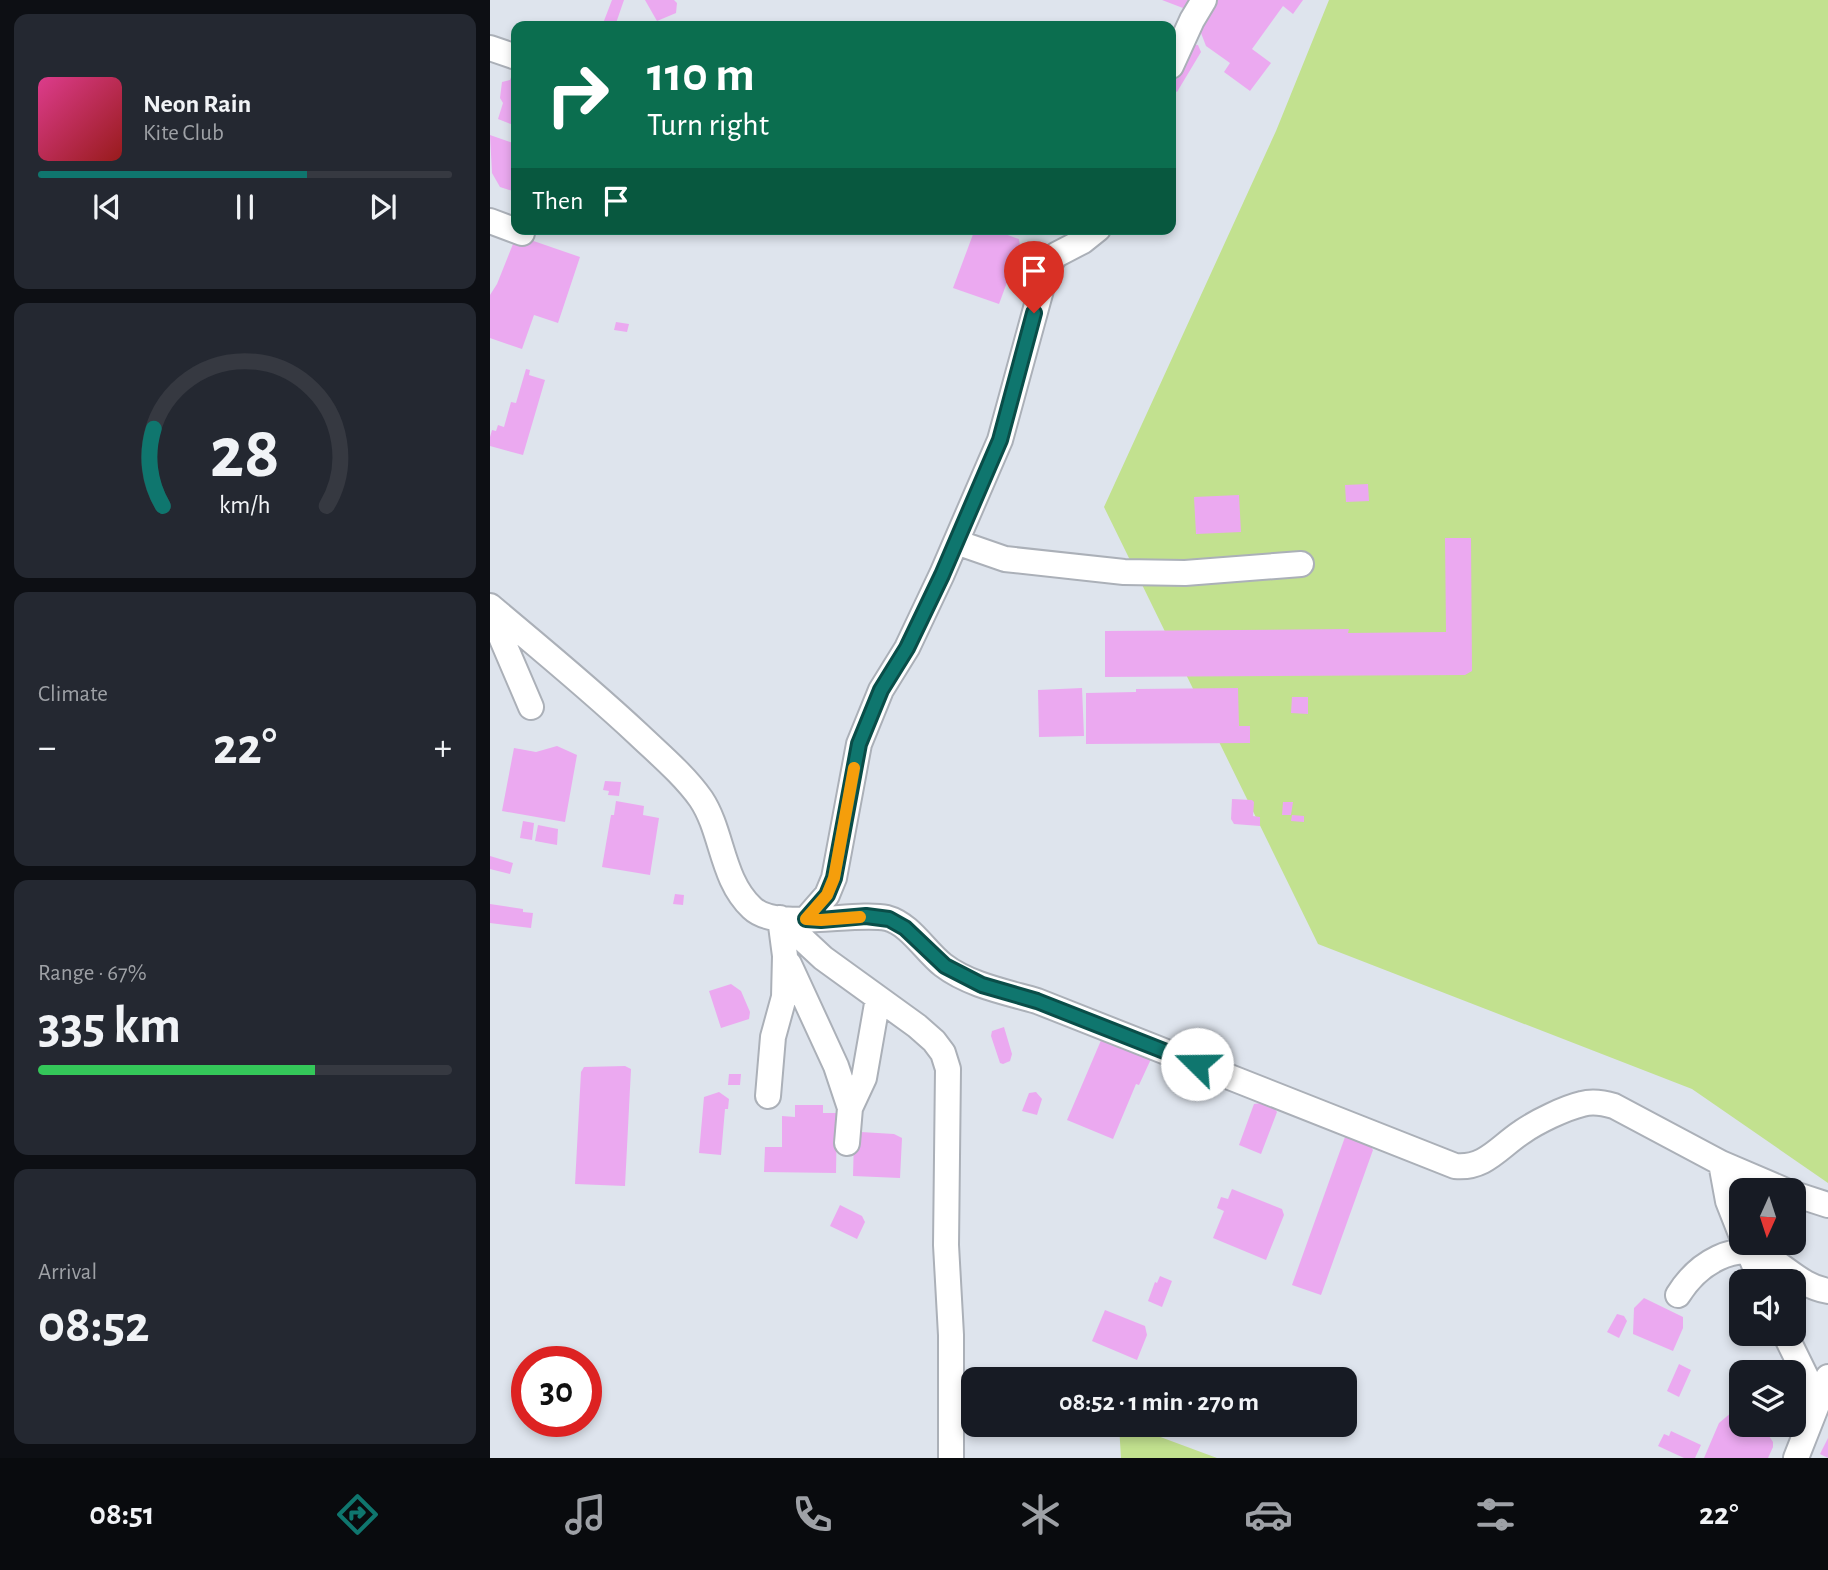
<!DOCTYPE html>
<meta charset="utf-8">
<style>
:root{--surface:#171b24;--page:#242831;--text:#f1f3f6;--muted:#9ea1a6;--line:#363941;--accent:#0f766e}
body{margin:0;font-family:"Alegreya Sans",sans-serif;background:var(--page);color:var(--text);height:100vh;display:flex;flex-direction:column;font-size:26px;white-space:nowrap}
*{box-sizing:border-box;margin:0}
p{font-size:23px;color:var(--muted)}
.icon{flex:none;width:38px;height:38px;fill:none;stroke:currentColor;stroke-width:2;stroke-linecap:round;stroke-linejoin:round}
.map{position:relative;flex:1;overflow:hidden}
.sheet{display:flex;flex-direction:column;gap:14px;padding:14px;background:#0d0f14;width:490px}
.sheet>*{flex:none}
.banner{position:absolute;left:21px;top:21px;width:665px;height:214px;border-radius:14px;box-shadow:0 4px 10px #0003;background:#0b6e4f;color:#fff;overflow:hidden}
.needle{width:46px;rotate:183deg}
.fabs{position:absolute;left:1239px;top:1178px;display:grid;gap:14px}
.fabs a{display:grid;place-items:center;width:77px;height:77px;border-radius:14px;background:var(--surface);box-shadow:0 4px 10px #0003;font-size:35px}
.speed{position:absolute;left:21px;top:1346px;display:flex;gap:14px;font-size:35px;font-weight:700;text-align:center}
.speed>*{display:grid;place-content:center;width:91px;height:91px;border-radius:50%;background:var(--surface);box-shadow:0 4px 10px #0003;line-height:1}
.speed .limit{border:10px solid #d22;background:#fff;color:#111}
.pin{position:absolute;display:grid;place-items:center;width:60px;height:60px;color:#fff;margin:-72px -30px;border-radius:50% 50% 50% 0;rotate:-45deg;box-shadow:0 0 7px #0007}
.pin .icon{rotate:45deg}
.me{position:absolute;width:77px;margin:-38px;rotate:292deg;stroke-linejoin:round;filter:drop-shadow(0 0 5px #0008)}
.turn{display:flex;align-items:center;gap:24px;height:147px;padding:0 21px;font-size:32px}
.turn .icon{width:91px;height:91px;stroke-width:2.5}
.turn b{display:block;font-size:49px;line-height:60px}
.then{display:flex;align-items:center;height:66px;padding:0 21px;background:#0003;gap:14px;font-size:26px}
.big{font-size:52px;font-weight:700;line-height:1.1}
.sheet .tile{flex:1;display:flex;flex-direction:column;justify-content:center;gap:10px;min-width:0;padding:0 24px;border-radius:14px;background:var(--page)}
.sheet .dial{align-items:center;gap:0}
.dial svg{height:182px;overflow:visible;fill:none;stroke:var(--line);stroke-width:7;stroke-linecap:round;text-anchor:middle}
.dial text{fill:var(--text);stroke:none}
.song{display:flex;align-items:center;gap:21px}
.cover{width:84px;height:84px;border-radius:10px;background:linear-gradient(135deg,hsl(330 70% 55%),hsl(0 70% 35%))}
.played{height:7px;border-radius:4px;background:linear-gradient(90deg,var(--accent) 65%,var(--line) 65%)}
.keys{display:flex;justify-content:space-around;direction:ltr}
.heat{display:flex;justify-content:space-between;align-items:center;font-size:38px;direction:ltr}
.charge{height:10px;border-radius:5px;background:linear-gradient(90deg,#34c759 67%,var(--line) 0)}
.trip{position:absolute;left:471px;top:1367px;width:396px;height:70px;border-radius:14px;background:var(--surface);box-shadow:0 4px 10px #0003;font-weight:700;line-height:70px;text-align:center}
.tabs{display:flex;height:112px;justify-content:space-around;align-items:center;background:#090b0e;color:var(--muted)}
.tabs .icon{width:49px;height:49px}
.tabs .active{color:var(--accent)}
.tabs b{font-size:32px;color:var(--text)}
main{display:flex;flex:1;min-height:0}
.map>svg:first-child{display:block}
</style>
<main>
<section class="sheet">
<div class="tile">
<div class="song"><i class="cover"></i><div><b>Neon Rain</b><p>Kite Club</p></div></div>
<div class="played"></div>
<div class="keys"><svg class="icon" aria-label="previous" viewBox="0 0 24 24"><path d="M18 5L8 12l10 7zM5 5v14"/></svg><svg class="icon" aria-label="pause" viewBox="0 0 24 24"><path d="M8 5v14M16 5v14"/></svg><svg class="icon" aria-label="next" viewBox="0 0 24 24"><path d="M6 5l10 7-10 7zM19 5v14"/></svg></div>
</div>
<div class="tile dial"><svg viewBox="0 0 100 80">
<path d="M14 69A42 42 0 1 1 86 69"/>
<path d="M14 69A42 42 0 0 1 10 35" stroke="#0f766e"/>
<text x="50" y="56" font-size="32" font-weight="700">28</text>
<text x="50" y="72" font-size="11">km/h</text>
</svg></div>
<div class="tile"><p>Climate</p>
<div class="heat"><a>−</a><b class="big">22°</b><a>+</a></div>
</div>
<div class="tile"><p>Range · 67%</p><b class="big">335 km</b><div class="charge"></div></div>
<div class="tile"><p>Arrival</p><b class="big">08:52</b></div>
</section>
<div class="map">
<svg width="1338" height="1458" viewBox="0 0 1338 1458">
<rect width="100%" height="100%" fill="#dee4ed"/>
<path fill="#c2e18f" d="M839,0h499v1183l-136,-94 -374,-145 -214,-437 172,-376z
M629,1425h9l89,33h-96z"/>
<path fill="#eba9f0" d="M122,0h12l-9,26h-13z
M155,0h29l3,3 -1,10 -19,8z
M672,0h38l-4,13z
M720,0h93l-10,14 -10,-8 -31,43 19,14 -21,28 -26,-19 6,-9 -24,-17 -10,-26z
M700,44l8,1 3,7 -24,40 -6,-4v-12z
M26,63v63l-18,-7 5,-16 -3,-5 2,-16 8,-2z
M0,135l26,9v48l-16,-5 -8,-14z
M485,229h16l28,10 1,8 -21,57 -46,-16z
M29,236l61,21 -22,66 -24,-8 -12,34 -32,-11v-43l7,-11 18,-45z
M126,322l13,2 -2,8 -13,-2z
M36,369l4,1 -1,5 16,5 -22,75 -33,-9v-9l2,-7 4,1 2,-6 6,2 7,-25 5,1z
M878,484l1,17 -23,1 -1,-17z
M749,495l2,37 -45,2 -2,-37z
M955,538h26l1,133 -7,4 -360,2v-46l244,-2 -1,4 98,-1z
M592,688l2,48 -45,1 -1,-47z
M748,688l1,38h11v17l-164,1v-51l50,-1v-3z
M802,697h16v17l-17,-1z
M67,746l20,9 -12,67 -63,-11 12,-63 22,4z
M115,781l16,1 -2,14 -11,-1 1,-4 -6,-1z
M742,799l20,1 2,2 -1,14 7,1v9l-26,-2 -3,-5z
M126,801l28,5 -1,9 16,3 -9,57 -48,-8 9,-52h3z
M793,802h10l-2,13h-9z
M802,815l12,1v6l-13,-1z
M33,821l11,2 -2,17 -12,-2z
M48,825l20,4 -1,16 -22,-4z
M0,856l23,7 -3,11 -20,-5z
M185,894l9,1 -1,10 -10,-1z
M0,904l33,5v3l10,1 -2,15 -41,-5z
M241,984l10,7 9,21 -1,7 -28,9 -12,-37z
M514,1027l8,27 -2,7 -7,3 -3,-1 -9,-27 1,-5z
M612,1038l49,21 -12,26 -3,-1 -23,55 -46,-19z
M135,1066l6,3 -6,117 -50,-2 6,-112 3,-5z
M239,1074h12l-1,11h-12z
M229,1092l10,7 -1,10h-3l-4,46 -22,-2 5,-56z
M546,1092l6,7 -5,16 -15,-4 7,-18z
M780,1102l7,10 -16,42 -22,-9 15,-41z
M305,1105h28v8h14l-1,60 -72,-1 1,-25h17v-31l13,1z
M371,1132l33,2 8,4 -2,40 -47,-2 1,-37z
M861,1135l18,9 4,6 -52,145 -29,-10 53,-148z
M742,1189l50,20 2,6 -18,45 -53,-22 11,-27 -7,-3 4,-11 7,2z
M350,1205l22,11 3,6 -8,17 -27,-13z
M670,1276l12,5 -10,26 -14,-6 7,-19 2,1z
M1154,1298l39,19v11l-10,23 -40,-17 1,-26z
M615,1310l40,16 2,9 -10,25 -45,-19z
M1127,1314l7,2 3,5 -8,17 -12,-6z
M1189,1364l12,6 -12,27 -12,-6z
M1242,1412l9,4v8h16l5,8 7,4 4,6v5l-5,11h-64l15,-35z
M1181,1431l30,14 -6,13h-11l-26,-12 6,-12 5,2z
M1338,1438v20l-8,-4z"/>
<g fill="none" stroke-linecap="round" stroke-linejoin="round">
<defs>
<path id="street" d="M0,48l26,9
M681,66l21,-46 12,-20
M0,221l32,12
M466,542l49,17 119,13 61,1 116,-9
M0,606c50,42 100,83 148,128 21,20 46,41 63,65 22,33 20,80 51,109 25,24 102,3 135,10 23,6 38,33 56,47 26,20 63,27 94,36l418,165c30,3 44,-19 67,-34 14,-10 43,-24 60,-28 10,-3 22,-1 32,2l107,57 63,27
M6,611l5,26 30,70
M290,918l43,40 94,68 17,15 9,12 5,16 -2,176 5,90v123
M316,919l21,-24 7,-17 25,-134 22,-54 26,-42 35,-74 58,-134 47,-172 9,-13 27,-14 15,-12
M299,964l47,102 14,42
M278,1096l5,-59 11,-40 1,-41 -5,-38
M357,1143l3,-35 14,-30 14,-80
M1231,1163l7,38 13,33
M1304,1194l34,11
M1255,1243l16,38
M1188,1295c10,-16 23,-29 40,-37 52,-24 67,26 110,33
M1295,1334l33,67
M1306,1458l32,-81"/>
</defs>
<use href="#street" stroke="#abb0b8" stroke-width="28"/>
<use href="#street" stroke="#fff" stroke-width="24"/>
</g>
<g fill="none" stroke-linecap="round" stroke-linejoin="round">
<defs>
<path id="route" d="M544,313l-34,127 -58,135 -35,73 -26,42 -22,54 -25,134 -7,17 -21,24 15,1 45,-4 23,3 16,9 40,38 37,19 55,16 160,63"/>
</defs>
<use href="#route" stroke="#0a4d48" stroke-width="18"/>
<use href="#route" stroke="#0f766e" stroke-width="12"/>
<path stroke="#f59e0b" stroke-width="12" d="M364,768l-20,110 -7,17 -21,24 15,1 39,-3"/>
</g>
</svg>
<div class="fabs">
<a><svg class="needle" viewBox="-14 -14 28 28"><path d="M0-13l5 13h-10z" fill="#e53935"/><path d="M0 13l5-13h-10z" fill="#9ea1a6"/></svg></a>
<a><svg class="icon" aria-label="sound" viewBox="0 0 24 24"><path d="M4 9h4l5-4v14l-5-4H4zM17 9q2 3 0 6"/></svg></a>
<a><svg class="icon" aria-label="layers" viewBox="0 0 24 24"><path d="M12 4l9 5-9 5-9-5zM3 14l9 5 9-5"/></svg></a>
</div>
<div class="speed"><div class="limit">30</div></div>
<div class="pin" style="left:544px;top:313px;background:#d93025"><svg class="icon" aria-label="arrive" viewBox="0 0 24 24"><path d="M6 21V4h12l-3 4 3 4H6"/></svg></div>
<svg class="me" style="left:707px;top:1064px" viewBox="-20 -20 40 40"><circle r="19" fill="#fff"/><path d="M0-13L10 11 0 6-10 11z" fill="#0f766e"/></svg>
<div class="trip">08:52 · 1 min · 270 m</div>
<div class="banner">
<div class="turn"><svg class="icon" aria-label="right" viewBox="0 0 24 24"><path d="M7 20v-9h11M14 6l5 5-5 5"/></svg><div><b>110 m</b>Turn right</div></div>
<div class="then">Then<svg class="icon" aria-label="arrive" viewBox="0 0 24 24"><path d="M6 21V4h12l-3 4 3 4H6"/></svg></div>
</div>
</div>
</main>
<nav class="tabs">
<b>08:51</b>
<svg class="icon active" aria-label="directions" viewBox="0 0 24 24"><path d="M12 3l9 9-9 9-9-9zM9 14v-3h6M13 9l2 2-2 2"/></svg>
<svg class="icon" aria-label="music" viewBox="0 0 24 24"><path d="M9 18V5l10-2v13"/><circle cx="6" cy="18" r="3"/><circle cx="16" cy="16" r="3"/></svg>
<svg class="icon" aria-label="phone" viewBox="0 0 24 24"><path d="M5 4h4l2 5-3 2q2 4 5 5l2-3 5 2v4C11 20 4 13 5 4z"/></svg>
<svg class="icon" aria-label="climate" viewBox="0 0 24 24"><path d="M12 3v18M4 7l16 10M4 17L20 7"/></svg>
<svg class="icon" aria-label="car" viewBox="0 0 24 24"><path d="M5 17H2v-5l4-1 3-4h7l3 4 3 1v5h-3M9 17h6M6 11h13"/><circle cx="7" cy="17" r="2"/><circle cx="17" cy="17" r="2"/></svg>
<svg class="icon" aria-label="filters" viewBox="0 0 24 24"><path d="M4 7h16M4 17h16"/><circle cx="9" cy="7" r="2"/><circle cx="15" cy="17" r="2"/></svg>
<b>22°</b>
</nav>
